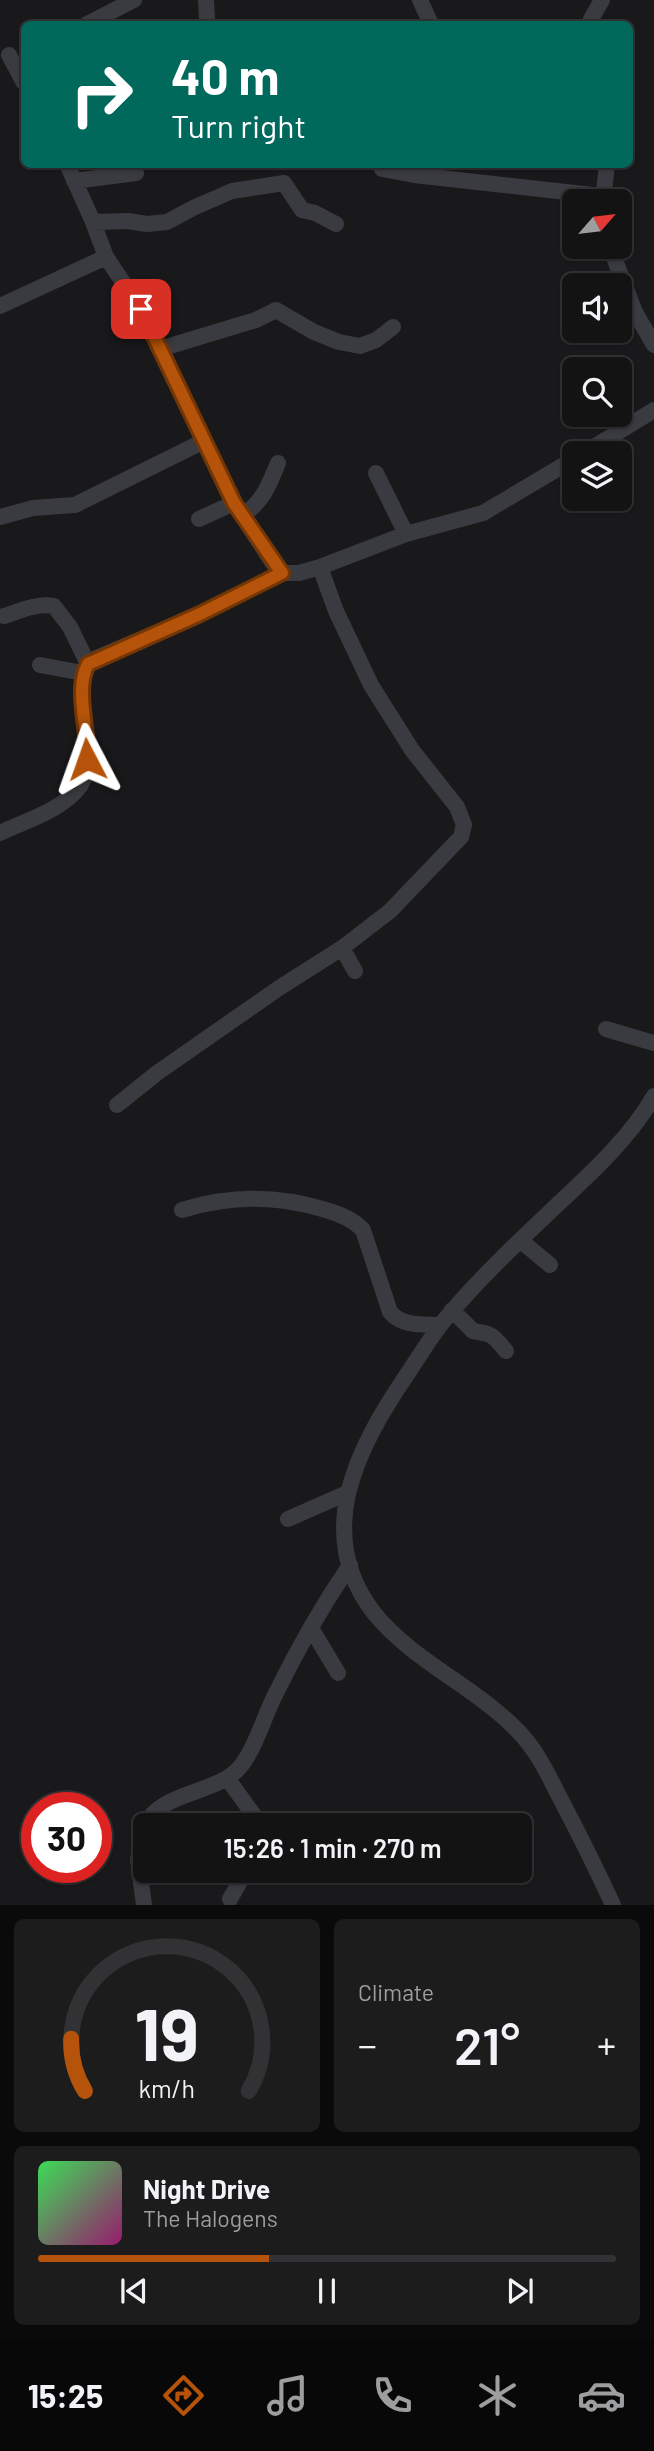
<!DOCTYPE html>
<meta charset="utf-8">
<style>
:root{--surface:#131314;--page:#1c1c1d;--text:#f1f3f6;--muted:#9d9ea0;--line:#323234;--accent:#b45309}
body{margin:0;font-family:Barlow,sans-serif;background:var(--page);color:var(--text);height:100vh;display:flex;flex-direction:column;font-size:26px;white-space:nowrap}
*{box-sizing:border-box;margin:0}
p{font-size:23px;color:var(--muted)}
.icon{flex:none;width:38px;height:38px;fill:none;stroke:currentColor;stroke-width:2;stroke-linecap:round;stroke-linejoin:round}
.map{position:relative;height:1905px;overflow:hidden}
.side{display:flex;flex-direction:column;gap:14px;padding:14px;background:#0a0a0b;flex:1}
.side>*{flex:none}
.top-card{position:absolute;left:21px;top:21px;width:612px;height:147px;border-radius:10px;box-shadow:0 2px 5px #0004,0 0 0 2px var(--line);background:#00695c;color:#fff;overflow:hidden}
.needle{width:46px;rotate:62deg}
.controls{position:absolute;left:562px;top:189px;display:grid;gap:14px}
.controls a{display:grid;place-items:center;width:70px;height:70px;border-radius:10px;background:var(--surface);box-shadow:0 2px 5px #0004,0 0 0 2px var(--line);font-size:35px}
.speed{position:absolute;left:21px;top:1792px;display:flex;gap:14px;font-size:35px;font-weight:700;text-align:center}
.speed>*{display:grid;place-content:center;width:91px;height:91px;border-radius:50%;background:var(--surface);box-shadow:0 2px 5px #0004,0 0 0 2px var(--line);line-height:1}
.speed .limit{border:10px solid #d22;background:#fff;color:#111}
.pin{position:absolute;display:grid;place-items:center;width:60px;height:60px;color:#fff;margin:-30px;border-radius:14px;box-shadow:0 4px 10px #0006}
.me{position:absolute;width:77px;margin:-38px;rotate:356deg;stroke-linejoin:round;filter:drop-shadow(0 0 5px #0008)}
.turn{display:flex;align-items:center;gap:24px;height:147px;padding:0 35px;font-size:32px}
.turn .icon{width:91px;height:91px;stroke-width:2.5}
.turn b{display:block;font-size:49px;line-height:60px}
.big{font-size:52px;font-weight:600;line-height:1.1}
.side .widget{flex:1;display:flex;flex-direction:column;justify-content:center;gap:10px;min-width:0;padding:0 24px;border-radius:10px;background:var(--page)}
.side .dial{align-items:center;gap:0}
.dial svg{height:182px;overflow:visible;fill:none;stroke:var(--line);stroke-width:7;stroke-linecap:round;text-anchor:middle}
.dial text{fill:var(--text);stroke:none}
.song{display:flex;align-items:center;gap:21px}
.cover{width:84px;height:84px;border-radius:10px;background:linear-gradient(135deg,hsl(130 70% 55%),hsl(320 70% 35%))}
.played{height:7px;border-radius:4px;background:linear-gradient(90deg,var(--accent) 40%,var(--line) 40%)}
.keys{display:flex;justify-content:space-around;direction:ltr}
.heat{display:flex;justify-content:space-between;align-items:center;font-size:38px;direction:ltr}
.side .tiles{flex:1;display:grid;gap:14px;grid-template-columns:1fr 1fr}
.widget:last-child{grid-column:span 2}
.trip{position:absolute;left:133px;top:1813px;width:399px;height:70px;border-radius:10px;background:var(--surface);box-shadow:0 2px 5px #0004,0 0 0 2px var(--line);font-weight:600;line-height:70px;text-align:center}
.tab-bar{display:flex;height:112px;justify-content:space-around;align-items:center;background:#080808;color:var(--muted)}
.tab-bar .icon{width:49px;height:49px}
.tab-bar .active{color:var(--accent)}
.tab-bar b{font-size:32px;color:var(--text)}
.map>svg:first-child{display:block}
</style>
<div class="map">
<svg width="654" height="1905" viewBox="0 0 654 1905">
<rect width="100%" height="100%" fill="#19191b"/>
<g fill="none" stroke-linecap="round" stroke-linejoin="round">
<path stroke="#3a3b40" stroke-width="16" d="M206,0l1,19
M420,0l11,24
M87,24l47,-24
M590,24l1,-5 11,-19
M9,55l15,28
M67,164l26,58 13,35 35,52 93,194 40,62 8,8h17l21,-6 86,-33 77,-21 91,-54
M382,169l32,6 188,21
M74,181l62,-8
M603,201l4,-37
M93,222l35,-1 19,3 20,-2 26,-14 39,-17 52,-8 18,27 13,3 21,11
M610,247l25,65 19,33
M0,306l106,-49
M160,349l96,-29 20,-10 38,22 25,10 21,4 16,-6 17,-13
M584,453l70,-43
M376,473l30,61
M242,516c22,-16 26,-29 36,-53
M0,517l33,-9 42,-3 129,-64
M199,519l35,-16
M4,616c16,-5 32,-13 50,-10l16,21 18,37
M40,665l43,8
M0,833c25,-12 57,-21 76,-42 33,-34 -17,-107 20,-133l104,-44 82,-41
M342,948l13,23
M606,1029l48,14
M117,1105l40,-32 122,-85 63,-40 48,-37 71,-74 3,-12 -7,-18 -45,-57 -41,-65 -35,-74 -16,-44
M182,1210c48,-15 96,-15 144,0 14,4 27,9 37,20l27,82c13,15 32,12 50,13
M520,1240l30,25
M452,1310l21,21c20,3 20,4 33,20
M288,1519l59,-26
M311,1628l27,45
M227,1778l34,47
M146,1825c12,-33 72,-31 94,-58 15,-18 24,-50 35,-72 22,-45 47,-89 75,-130
M230,1899l16,-28
M144,1905l-6,-46 7,-31
M613,1905c-17,-37 -35,-73 -54,-109 -12,-24 -23,-47 -42,-66 -43,-44 -104,-69 -143,-117 -62,-80 -16,-166 32,-237 15,-22 28,-45 46,-65 32,-37 68,-71 104,-105 35,-33 73,-67 98,-110"/>
</g>
<g fill="none" stroke-linecap="round" stroke-linejoin="round">
<defs>
<path id="route" d="M87,759c2,-29 -13,-69 1,-95l112,-50 82,-41 -48,-70 -93,-194"/>
</defs>
<use href="#route" stroke="#753606" stroke-width="18"/>
<use href="#route" stroke="#b45309" stroke-width="12"/>
</g>
</svg>
<div class="controls">
<a><svg class="needle" viewBox="-14 -14 28 28"><path d="M0-13l5 13h-10z" fill="#e53935"/><path d="M0 13l5-13h-10z" fill="#9d9ea0"/></svg></a>
<a><svg class="icon" aria-label="sound" viewBox="0 0 24 24"><path d="M4 9h4l5-4v14l-5-4H4zM17 9q2 3 0 6"/></svg></a>
<a><svg class="icon" aria-label="search" viewBox="0 0 24 24"><circle cx="10" cy="10" r="6"/><path d="M15 15l6 6"/></svg></a>
<a><svg class="icon" aria-label="layers" viewBox="0 0 24 24"><path d="M12 4l9 5-9 5-9-5zM3 14l9 5 9-5"/></svg></a>
</div>
<div class="speed"><div class="limit">30</div></div>
<div class="pin" style="left:141px;top:309px;background:#d93025"><svg class="icon" aria-label="arrive" viewBox="0 0 24 24"><path d="M6 21V4h12l-3 4 3 4H6"/></svg></div>
<svg class="me" style="left:87px;top:759px" viewBox="-20 -20 40 40"><path d="M0-17L14 15 0 8-14 15z" fill="#b45309" stroke="#fff" stroke-width="4"/></svg>
<div class="trip">15:26 · 1 min · 270 m</div>
<div class="top-card">
<div class="turn"><svg class="icon" aria-label="right" viewBox="0 0 24 24"><path d="M7 20v-9h11M14 6l5 5-5 5"/></svg><div><b>40 m</b>Turn right</div></div>
</div>
</div>
<section class="side">
<div class="tiles">
<div class="widget dial"><svg viewBox="0 0 100 80">
<path d="M14 69A42 42 0 1 1 86 69"/>
<path d="M14 69A42 42 0 0 1 8 46" stroke="#b45309"/>
<text x="50" y="56" font-size="32" font-weight="700">19</text>
<text x="50" y="72" font-size="11">km/h</text>
</svg></div>
<div class="widget"><p>Climate</p>
<div class="heat"><a>−</a><b class="big">21°</b><a>+</a></div>
</div>
<div class="widget">
<div class="song"><i class="cover"></i><div><b>Night Drive</b><p>The Halogens</p></div></div>
<div class="played"></div>
<div class="keys"><svg class="icon" aria-label="previous" viewBox="0 0 24 24"><path d="M18 5L8 12l10 7zM5 5v14"/></svg><svg class="icon" aria-label="pause" viewBox="0 0 24 24"><path d="M8 5v14M16 5v14"/></svg><svg class="icon" aria-label="next" viewBox="0 0 24 24"><path d="M6 5l10 7-10 7zM19 5v14"/></svg></div>
</div>
</div>
</section>
<nav class="tab-bar">
<b>15:25</b>
<svg class="icon active" aria-label="directions" viewBox="0 0 24 24"><path d="M12 3l9 9-9 9-9-9zM9 14v-3h6M13 9l2 2-2 2"/></svg>
<svg class="icon" aria-label="music" viewBox="0 0 24 24"><path d="M9 18V5l10-2v13"/><circle cx="6" cy="18" r="3"/><circle cx="16" cy="16" r="3"/></svg>
<svg class="icon" aria-label="phone" viewBox="0 0 24 24"><path d="M5 4h4l2 5-3 2q2 4 5 5l2-3 5 2v4C11 20 4 13 5 4z"/></svg>
<svg class="icon" aria-label="climate" viewBox="0 0 24 24"><path d="M12 3v18M4 7l16 10M4 17L20 7"/></svg>
<svg class="icon" aria-label="car" viewBox="0 0 24 24"><path d="M5 17H2v-5l4-1 3-4h7l3 4 3 1v5h-3M9 17h6M6 11h13"/><circle cx="7" cy="17" r="2"/><circle cx="17" cy="17" r="2"/></svg>
</nav>
